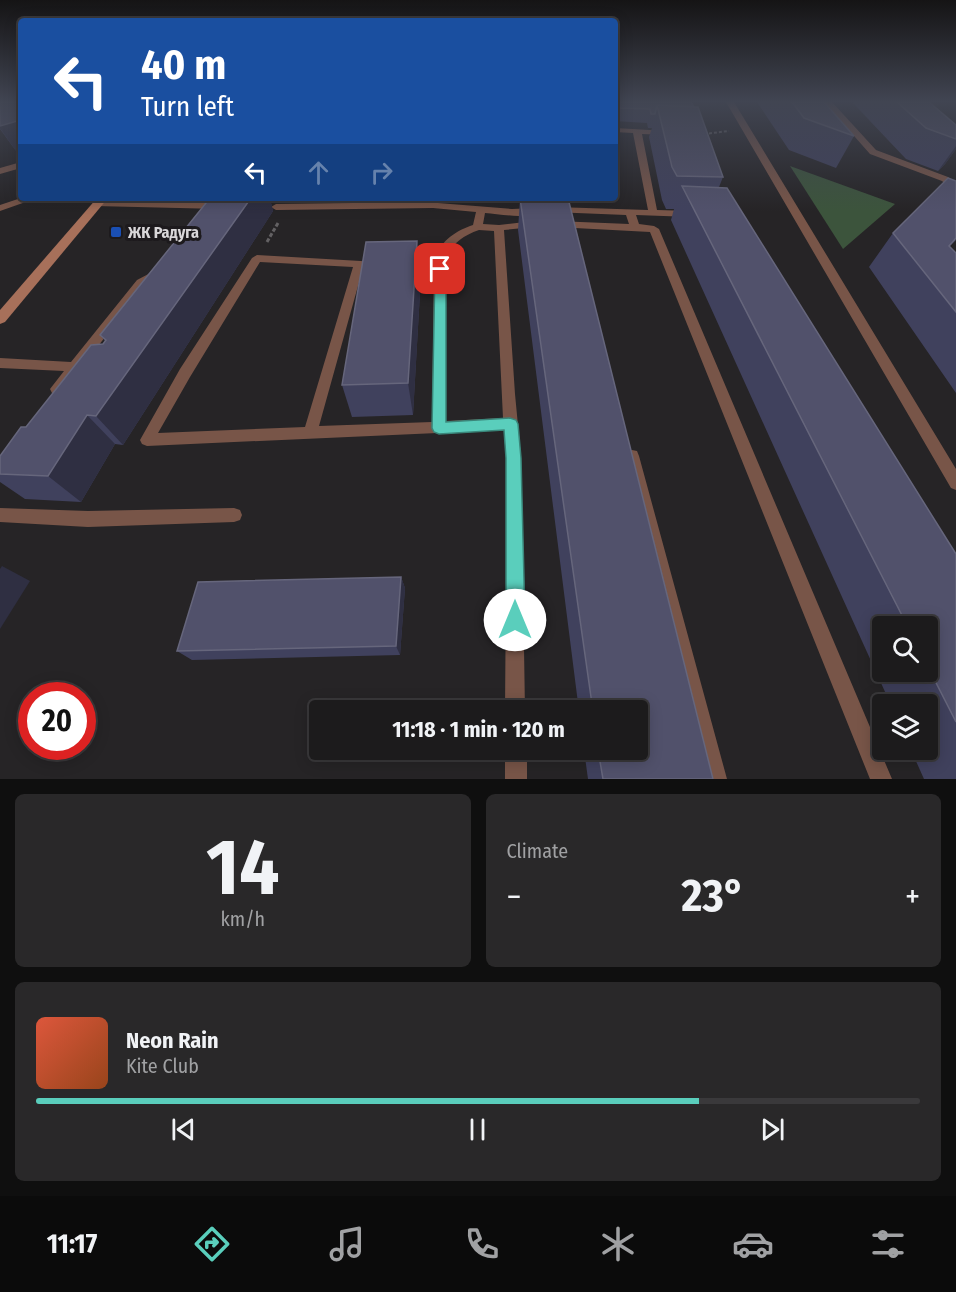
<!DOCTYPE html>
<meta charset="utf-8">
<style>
:root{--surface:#1c1b1c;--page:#292829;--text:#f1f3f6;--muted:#a0a1a3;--line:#3a393b;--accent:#5acebc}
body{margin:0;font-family:"Fira Sans Condensed",sans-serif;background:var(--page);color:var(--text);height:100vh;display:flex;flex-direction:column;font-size:22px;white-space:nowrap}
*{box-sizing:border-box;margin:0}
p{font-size:20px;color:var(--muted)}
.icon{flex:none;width:33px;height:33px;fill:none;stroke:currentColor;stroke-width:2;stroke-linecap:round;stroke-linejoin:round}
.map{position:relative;height:779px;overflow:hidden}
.side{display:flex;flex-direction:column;gap:15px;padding:15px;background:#0f0f0f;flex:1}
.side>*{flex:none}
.hud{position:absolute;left:18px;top:18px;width:600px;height:183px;border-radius:6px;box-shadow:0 3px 15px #0003,0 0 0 2px var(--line);background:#1a4fa0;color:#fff;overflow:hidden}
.tools{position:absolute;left:872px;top:616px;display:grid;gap:12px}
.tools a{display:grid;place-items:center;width:66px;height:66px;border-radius:6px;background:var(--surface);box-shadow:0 3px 15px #0003,0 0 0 2px var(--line);font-size:30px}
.speed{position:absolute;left:18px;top:682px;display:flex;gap:12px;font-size:30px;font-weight:700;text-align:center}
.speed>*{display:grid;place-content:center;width:78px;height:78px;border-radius:50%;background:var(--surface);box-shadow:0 3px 15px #0003,0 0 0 2px var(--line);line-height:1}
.speed .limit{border:9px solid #d22;background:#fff;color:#111}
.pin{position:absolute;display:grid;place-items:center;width:51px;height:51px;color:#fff;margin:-26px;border-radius:12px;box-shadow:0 3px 9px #0006}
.me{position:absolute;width:66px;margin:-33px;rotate:0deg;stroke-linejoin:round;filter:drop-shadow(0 0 4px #0008)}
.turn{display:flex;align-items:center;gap:21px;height:126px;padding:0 24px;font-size:27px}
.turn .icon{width:78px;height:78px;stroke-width:2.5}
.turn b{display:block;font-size:42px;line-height:51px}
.lanes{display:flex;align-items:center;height:57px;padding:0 24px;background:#0003;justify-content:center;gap:30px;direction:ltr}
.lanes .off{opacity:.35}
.big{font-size:45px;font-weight:700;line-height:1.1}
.side .tile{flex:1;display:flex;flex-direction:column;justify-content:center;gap:9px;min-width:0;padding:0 21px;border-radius:9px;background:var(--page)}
.side .dial{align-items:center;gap:0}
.dial b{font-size:78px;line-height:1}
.song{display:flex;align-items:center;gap:18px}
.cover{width:72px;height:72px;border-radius:9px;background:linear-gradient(135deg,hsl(10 70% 55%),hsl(20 70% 35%))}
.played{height:6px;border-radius:3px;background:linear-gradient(90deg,var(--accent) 75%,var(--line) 75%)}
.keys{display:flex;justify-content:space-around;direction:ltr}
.heat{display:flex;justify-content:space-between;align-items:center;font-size:33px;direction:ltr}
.side .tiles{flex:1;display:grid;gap:15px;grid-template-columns:1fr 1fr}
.tile:last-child{grid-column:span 2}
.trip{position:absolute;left:309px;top:700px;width:339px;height:60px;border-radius:6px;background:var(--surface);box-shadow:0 3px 15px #0003,0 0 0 2px var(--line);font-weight:700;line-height:60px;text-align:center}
.tabs{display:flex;height:96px;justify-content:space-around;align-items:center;background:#0b0b0b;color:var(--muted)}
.tabs .icon{width:42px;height:42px}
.tabs .current{color:var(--accent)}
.tabs b{font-size:27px;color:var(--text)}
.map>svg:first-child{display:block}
</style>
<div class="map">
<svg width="956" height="779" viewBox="0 0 956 779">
<rect width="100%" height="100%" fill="#262426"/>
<path fill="#3c543c" d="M790,166l105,38 -52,45z"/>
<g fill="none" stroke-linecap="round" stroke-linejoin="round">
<path stroke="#636163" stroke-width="2" stroke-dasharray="3 2" stroke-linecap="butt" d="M704,134l25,-3"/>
<path stroke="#636163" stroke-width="3" stroke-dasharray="4 2" stroke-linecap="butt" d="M267,242l11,-19"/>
<path fill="#785548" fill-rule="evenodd" d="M726,102h8l222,367v21l-5,-2z
M824,102h8l44,48 72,27 8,8v8l-14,-12 -72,-27z
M615,128l52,3 4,2 -4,2 -25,-1 15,76 34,1 5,3 -5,3 -55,-2 3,9 15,2 5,3 233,550h-22l-220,-547 -94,-5 -5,-3 5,-3 73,3 -3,-9 -74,-3v-4l3,-1 93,3 -15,-77 -18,-1z
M21,162v6l-21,6v-6z
M430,198h10l-2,5 74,6 23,-1 5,3c-13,9 -39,3 -55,2l-2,11 16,1 35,-4 5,3 -5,3 -30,3 11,164 6,63 4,254h-20l2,-254 -3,-27 -357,16 -5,-2 -2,-4 40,-71 72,-111 5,-3 121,7 5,3 -5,3h-15l-44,158 113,-4 2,-150 -31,-3 -5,-3 5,-3 32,2c1,-21 19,-34 38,-40l3,-13 -43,-4 -157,2 -5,-3 5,-3 153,-2zM479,230l15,1 9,187 -57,3 -1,-160c6,-17 17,-25 34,-31zM260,262l93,5 -48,160 -147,6 32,-56z
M98,201l123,2 5,3 -5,3 -126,-3v-4z
M158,269l4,2v4l-17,11 -61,78 2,3 -2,3c-14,4 -17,27 -32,23l-2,-4 14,-18 -64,-3v-10l71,4 66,-82z
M632,450l5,1 2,5 88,323h-22l-80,-323 2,-5z
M0,508l88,3 146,-3 6,2 2,5 -2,5 -6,2 -146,5 -88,-5z
M505,750h22v29h-22z"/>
<path fill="#785548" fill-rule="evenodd" d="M21,198h16l-37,13v-6z"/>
<path fill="#a7705a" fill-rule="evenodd" d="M97,198h11l-103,124 -5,2v-14z"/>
</g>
<path fill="#40415d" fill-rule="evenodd" d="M0,102l16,49 -16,-22z
M615,102h76l32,75 -4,10 237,367v225h-32l-13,-29h16v-45h-36l-220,-485 3,-11h-8l-4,-9 -13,-63 3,-9h-4l-1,-5 -32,-2zM882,627h45v45h-45z
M757,102h67l30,34 -18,32 -47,-18z
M852,102h77l27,23v24l-11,15 -7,7 -32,-12z
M210,198h72l-3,5h-8l2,8 -150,234 -8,-1 -34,58 -56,-3 -25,-17v-26l26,-29 77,-83 2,-3 -5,-6z
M520,198h48l145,581h-125l-4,-29h54v-39h-59l-61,-481z
M893,233l63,7 -6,6 6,7v140l-87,-126z
M417,241l4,34 -8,140 -61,2 -10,-32z
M401,577l4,11 -5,67 -208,5 -15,-9z"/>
<path fill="#2f2f42" d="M21,120v29l-5,2 -16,-23v-2z
M956,146v3l-11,15 -7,7z
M251,198h19l3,13 -150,234 -27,-29z
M417,241l4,34 -8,140 -5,-32z
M87,415l28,29 -34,58 -33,-26z
M2,566l28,15 -30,48v-60z
M401,577l4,11 -5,67 -4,-9z"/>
<path fill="#51516b" stroke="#66667c" stroke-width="1.5" d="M0,102h21v18l-21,6z
M615,102h76l3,5 -37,-2 -2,9h-4l-1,-5 -35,-1z
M792,102h32l30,34 -50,-18z
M897,102h32l27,23v14l-30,-11z
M657,105l41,2 25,70 -46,-1 -5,-9z
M948,178l8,3v57l-7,8 7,7v59l-63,-79z
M682,186l45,2 229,366v168l-29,-57v-38h-19z
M210,198h41l-155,218 -9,-1 -39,61 -48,-2v-18l21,-29h5l65,-82 12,-1 3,-4 -6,-5z
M520,198h48l145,581h-110l-5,-29h40v-39h-45z
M417,241l-9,142 -66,2 24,-143z
M401,577l-5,69 -219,5 21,-69z"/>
<linearGradient id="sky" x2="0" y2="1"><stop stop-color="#151415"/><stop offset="0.48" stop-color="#414552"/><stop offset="1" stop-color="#414552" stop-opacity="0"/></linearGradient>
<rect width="956" height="211" fill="url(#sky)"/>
<path fill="#5acebc" stroke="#3a867a" stroke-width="1.5" d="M440,265l6,4v153l64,-4 6,2 2,4 3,34 4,162 -3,6 -7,3 -6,-3 -3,-6v-162l-2,-28 -65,4 -5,-2 -2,-4 3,-159z"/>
<rect fill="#1a4fb4" stroke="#1d1a1d" stroke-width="2" x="110" y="226" width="12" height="12" rx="3"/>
<g text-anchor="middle" stroke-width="6" stroke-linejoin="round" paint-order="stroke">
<g font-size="16" font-weight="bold" fill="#d9d7d9" stroke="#1d1a1d" text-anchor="start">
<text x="128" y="238">ЖК Радуга</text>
</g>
</g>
</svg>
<div class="tools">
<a><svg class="icon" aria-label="search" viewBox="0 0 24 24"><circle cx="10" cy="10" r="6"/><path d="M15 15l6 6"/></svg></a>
<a><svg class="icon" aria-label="layers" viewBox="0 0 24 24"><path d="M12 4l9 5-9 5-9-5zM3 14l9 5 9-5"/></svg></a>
</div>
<div class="speed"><div class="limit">20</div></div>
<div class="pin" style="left:440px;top:269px;background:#d93025"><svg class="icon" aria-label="arrive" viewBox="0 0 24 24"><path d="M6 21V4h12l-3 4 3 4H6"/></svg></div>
<svg class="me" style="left:515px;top:620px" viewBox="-20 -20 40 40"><circle r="19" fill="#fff"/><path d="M0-13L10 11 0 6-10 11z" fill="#5acebc"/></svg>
<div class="trip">11:18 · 1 min · 120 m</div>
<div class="hud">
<div class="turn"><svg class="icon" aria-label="left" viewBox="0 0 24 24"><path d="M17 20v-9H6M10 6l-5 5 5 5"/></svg><div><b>40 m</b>Turn left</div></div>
<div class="lanes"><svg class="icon" aria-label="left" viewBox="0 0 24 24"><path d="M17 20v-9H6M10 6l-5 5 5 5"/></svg><svg class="icon off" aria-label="ahead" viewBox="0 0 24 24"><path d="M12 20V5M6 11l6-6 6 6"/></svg><svg class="icon off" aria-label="right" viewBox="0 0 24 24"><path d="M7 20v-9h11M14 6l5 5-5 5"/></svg></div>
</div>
</div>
<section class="side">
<div class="tiles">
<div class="tile dial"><b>14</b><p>km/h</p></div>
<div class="tile"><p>Climate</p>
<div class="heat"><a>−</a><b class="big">23°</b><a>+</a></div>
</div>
<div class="tile">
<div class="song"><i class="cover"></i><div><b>Neon Rain</b><p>Kite Club</p></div></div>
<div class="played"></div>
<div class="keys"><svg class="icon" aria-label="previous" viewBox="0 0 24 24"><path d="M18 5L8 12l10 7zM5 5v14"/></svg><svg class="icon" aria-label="pause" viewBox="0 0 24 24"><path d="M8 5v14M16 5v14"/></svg><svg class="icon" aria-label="next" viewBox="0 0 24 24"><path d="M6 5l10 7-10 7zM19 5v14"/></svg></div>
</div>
</div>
</section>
<nav class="tabs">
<b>11:17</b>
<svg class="icon current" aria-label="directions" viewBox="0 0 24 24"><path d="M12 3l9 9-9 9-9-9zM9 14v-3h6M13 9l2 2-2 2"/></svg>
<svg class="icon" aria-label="music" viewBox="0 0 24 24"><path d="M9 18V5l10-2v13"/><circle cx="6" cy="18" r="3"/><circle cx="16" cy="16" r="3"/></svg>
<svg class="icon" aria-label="phone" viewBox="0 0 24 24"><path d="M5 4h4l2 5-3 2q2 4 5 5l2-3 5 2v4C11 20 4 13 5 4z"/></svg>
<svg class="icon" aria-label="climate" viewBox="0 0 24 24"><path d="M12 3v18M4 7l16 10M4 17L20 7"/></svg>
<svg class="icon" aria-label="car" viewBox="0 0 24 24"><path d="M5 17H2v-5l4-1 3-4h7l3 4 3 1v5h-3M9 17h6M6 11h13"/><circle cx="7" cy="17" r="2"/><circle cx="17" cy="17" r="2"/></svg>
<svg class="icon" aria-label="filters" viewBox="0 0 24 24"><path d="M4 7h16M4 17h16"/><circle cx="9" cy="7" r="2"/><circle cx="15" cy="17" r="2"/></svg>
</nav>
